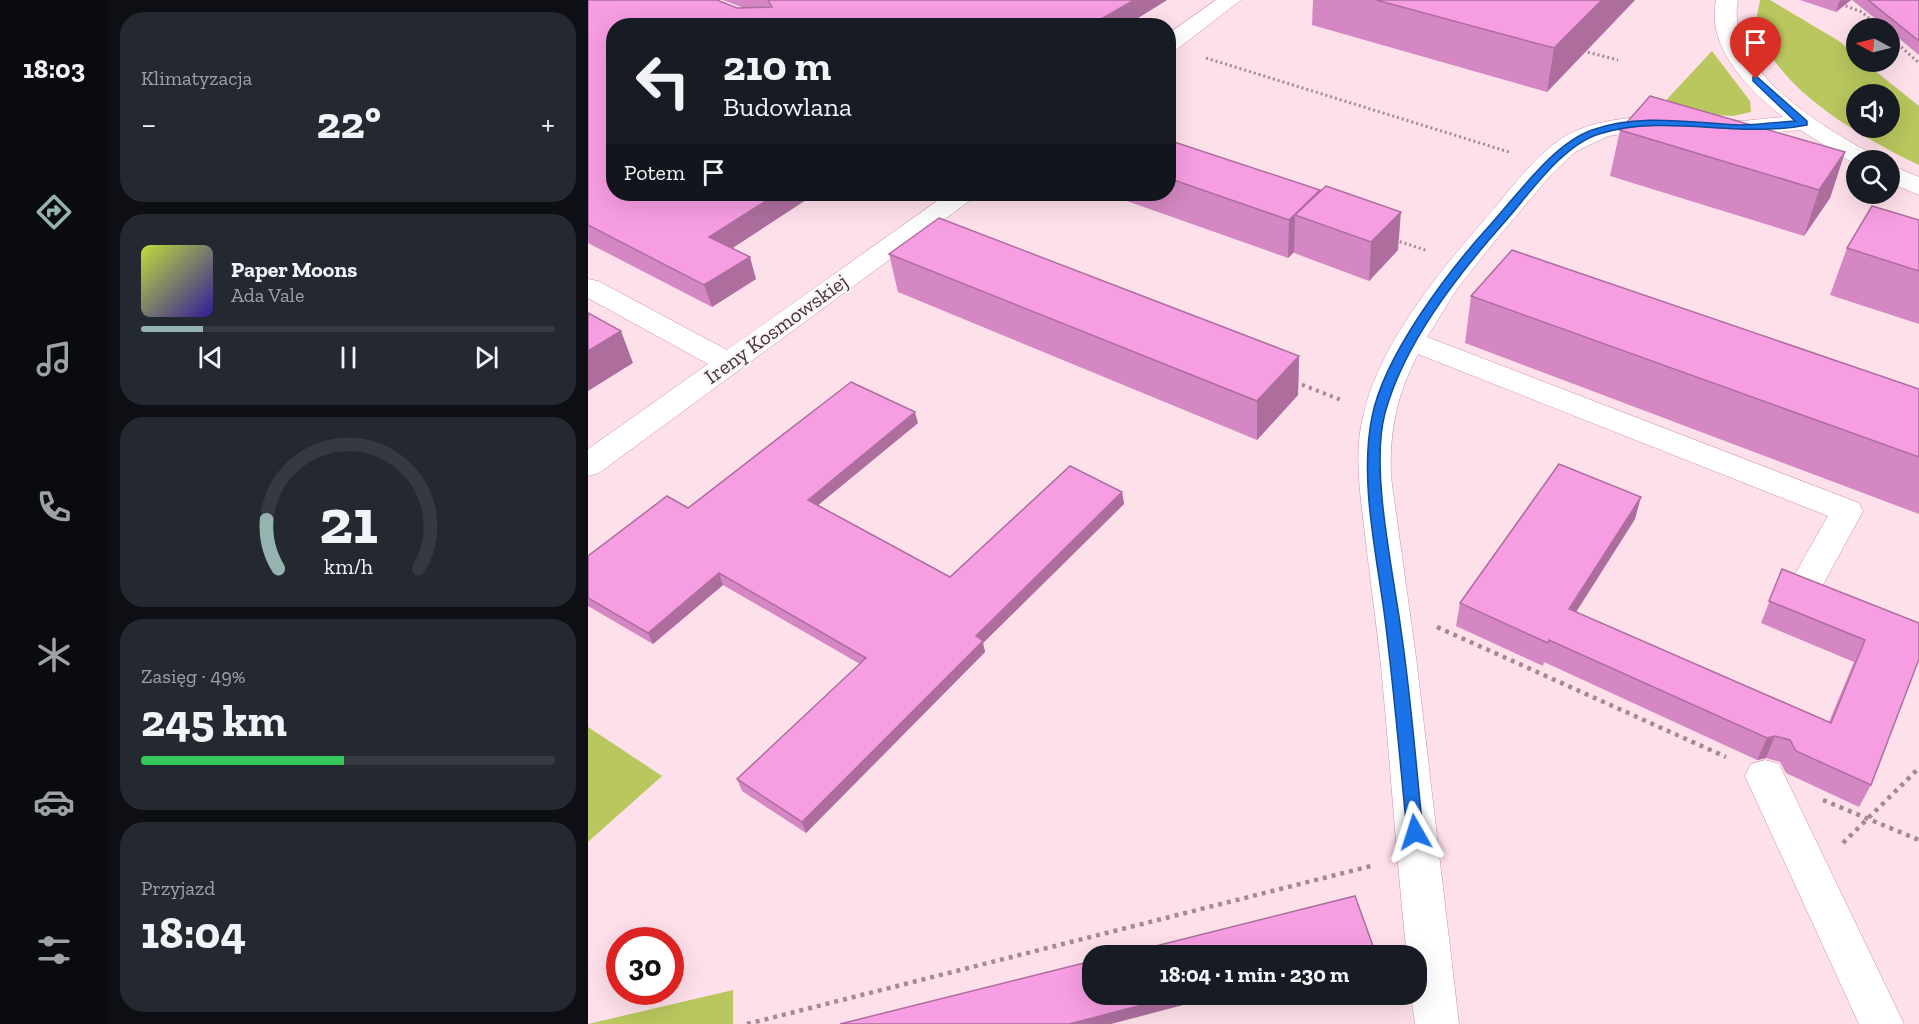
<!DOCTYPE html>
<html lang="pl">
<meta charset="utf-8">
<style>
:root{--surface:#171b24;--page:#242831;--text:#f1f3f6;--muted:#9ea1a6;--line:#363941;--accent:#95b4af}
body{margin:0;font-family:"Zilla Slab",serif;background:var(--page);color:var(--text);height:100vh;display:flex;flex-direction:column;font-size:22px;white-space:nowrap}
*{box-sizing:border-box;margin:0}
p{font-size:20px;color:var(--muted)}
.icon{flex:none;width:33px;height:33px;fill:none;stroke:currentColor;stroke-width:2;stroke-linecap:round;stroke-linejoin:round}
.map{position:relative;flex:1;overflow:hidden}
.drawer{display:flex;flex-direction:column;gap:12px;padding:12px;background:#0d0f14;width:480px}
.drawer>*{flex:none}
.guide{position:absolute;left:18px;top:18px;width:570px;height:183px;border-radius:24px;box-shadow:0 6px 24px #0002;background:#171b24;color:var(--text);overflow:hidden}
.needle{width:39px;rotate:277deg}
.fabs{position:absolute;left:1258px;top:18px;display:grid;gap:12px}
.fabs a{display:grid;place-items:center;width:54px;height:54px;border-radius:50%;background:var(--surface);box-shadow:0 6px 24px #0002;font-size:30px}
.speed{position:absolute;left:18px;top:927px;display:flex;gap:12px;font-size:30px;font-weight:700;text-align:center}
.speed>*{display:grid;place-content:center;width:78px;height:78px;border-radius:50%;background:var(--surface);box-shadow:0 6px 24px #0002;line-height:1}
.speed .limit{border:9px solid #d22;background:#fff;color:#111}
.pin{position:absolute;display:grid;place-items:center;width:51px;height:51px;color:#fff;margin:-62px -26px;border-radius:50% 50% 50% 0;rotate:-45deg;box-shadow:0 0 6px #0007}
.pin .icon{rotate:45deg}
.me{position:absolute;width:66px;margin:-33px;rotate:354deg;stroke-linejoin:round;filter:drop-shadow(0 0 4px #0008)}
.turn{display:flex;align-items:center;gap:21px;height:126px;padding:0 18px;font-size:27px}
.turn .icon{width:78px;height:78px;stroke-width:2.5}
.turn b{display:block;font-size:42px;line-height:51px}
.then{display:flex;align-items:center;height:57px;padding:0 18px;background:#0003;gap:12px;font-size:22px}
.big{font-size:45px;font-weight:700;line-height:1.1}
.drawer .widget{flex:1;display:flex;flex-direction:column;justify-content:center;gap:9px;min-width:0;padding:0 21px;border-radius:24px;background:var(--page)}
.drawer .dial{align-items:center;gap:0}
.dial svg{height:156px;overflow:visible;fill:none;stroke:var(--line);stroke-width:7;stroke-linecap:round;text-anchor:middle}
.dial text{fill:var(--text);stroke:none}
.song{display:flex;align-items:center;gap:18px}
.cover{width:72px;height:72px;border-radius:9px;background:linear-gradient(135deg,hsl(70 70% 55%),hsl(250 70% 35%))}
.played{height:6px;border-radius:3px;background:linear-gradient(90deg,var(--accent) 15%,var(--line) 15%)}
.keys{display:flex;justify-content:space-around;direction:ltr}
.heat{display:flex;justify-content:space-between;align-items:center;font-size:33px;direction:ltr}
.charge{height:9px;border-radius:4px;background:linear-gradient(90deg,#34c759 49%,var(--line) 0)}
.trip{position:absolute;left:494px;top:945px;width:345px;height:60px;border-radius:24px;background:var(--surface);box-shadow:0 6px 24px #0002;font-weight:700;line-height:60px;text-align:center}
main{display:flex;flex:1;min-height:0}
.dock{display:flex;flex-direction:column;width:108px;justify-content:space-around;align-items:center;background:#090b0e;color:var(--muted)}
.dock .icon{width:42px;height:42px}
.dock .selected{color:var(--accent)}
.dock b{font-size:27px;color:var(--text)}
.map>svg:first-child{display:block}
</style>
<main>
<nav class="dock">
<b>18:03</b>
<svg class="icon selected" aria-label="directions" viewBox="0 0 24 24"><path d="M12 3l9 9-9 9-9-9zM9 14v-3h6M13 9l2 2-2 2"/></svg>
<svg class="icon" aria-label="music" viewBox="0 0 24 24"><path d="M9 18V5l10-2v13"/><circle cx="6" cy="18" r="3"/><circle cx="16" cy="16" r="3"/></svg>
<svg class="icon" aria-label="phone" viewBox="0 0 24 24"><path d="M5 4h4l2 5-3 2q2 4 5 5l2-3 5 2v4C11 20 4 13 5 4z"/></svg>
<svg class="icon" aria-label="climate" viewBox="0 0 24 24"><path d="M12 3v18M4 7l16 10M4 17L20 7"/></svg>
<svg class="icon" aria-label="car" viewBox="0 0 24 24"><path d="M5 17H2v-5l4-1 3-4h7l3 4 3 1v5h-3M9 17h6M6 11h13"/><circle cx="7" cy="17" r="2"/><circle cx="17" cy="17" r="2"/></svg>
<svg class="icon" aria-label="filters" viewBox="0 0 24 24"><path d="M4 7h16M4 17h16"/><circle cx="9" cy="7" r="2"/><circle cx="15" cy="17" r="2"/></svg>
</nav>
<section class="drawer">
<div class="widget"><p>Klimatyzacja</p>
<div class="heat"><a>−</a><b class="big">22°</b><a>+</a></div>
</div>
<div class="widget">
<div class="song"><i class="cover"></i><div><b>Paper Moons</b><p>Ada Vale</p></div></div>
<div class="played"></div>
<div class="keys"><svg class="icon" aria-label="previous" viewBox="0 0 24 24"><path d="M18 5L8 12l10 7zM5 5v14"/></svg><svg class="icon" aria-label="pause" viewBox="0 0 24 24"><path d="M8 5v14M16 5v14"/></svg><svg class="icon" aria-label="next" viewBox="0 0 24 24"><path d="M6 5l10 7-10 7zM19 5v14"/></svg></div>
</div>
<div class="widget dial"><svg viewBox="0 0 100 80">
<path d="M14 69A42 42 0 1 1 86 69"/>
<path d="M14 69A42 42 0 0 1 8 44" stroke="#95b4af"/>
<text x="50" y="56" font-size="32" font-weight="700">21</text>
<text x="50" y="72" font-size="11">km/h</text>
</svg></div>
<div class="widget"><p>Zasięg · 49%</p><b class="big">245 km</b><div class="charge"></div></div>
<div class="widget"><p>Przyjazd</p><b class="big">18:04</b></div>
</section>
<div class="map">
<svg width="1331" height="1024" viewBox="0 0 1331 1024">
<rect width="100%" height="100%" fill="#fee0ea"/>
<path fill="#b9c75e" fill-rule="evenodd" d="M1172,0h10l69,41 18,14v7h7l55,44v59c-53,-25 -155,-81 -162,-147 0,-5 2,-12 3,-18zM1269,94h33v34h-33z
M1124,51l38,50 1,11 -18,4 -78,-4z
M0,727l74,49 -74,66z
M145,990v34h-145z"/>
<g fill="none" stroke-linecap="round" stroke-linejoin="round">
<defs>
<path id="minor" d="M628,0h25l-65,50 -8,2v-18z
M1128,0h22c-14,69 84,127 136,155l3,5h-20l-1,5 -56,-35 -58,5 -35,-5 -4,-5 4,-5 8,-2 27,3 41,-4c-34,-27 -77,-69 -67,-117z
M1079,115l8,2 4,5 -4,5 -67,9 -33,16 -26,25 -55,65 -37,47 -30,48 432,166 4,8 -43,79 -12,4 -12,-4 -5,-9 37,-65 -410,-162c-21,40 -29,78 -27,123l25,180 43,367h-44l-4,-30h5v-38h-9c-11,-100 -17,-200 -27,-300 -5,-43 -11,-86 -16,-129 -4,-36 -10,-74 -1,-110 15,-71 75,-144 122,-198 25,-28 51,-67 84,-85 30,-15 65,-17 98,-19z
M1302,165l29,12v18l-29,-12z
M359,194h29l-4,5 -373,274 -11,3v-27l120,-85 -120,-66v-19l10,2 129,69z
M1177,760l14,4 125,260h-45l-114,-248 6,-12z"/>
</defs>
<use href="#minor" stroke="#d18da6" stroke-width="1"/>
<path stroke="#a58892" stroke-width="3" stroke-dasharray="2 3" stroke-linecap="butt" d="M1253,4l21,8 18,16
M1302,37l29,26
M995,51l35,9
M618,58l303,94
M807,240l33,11"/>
<path stroke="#a58892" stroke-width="4" stroke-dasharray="3 4.5" stroke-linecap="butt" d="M707,382l46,18"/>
<path stroke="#a58892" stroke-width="4.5" stroke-dasharray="4 5" stroke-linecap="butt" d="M849,627l289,130
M1235,800l96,40
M1255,843l76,-75
M159,1024l628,-159"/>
<use href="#minor" fill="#fff" fill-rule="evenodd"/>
</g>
<path fill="#d487c2" d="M0,0l149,8h7l-21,-8h444l-42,26h-511v168h201l-83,54 24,31 -44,28 -124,-64z
M725,0h322l-88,92 -235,-67z
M1212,0h51l-15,12z
M1264,0h67v55l-29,-24v-3h-3z
M1032,130l225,22 -15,46 -26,38 -194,-60z
M580,140l230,110 -29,31 -75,-28v-1l-6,6 -181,-64h61z
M1331,220v104l-89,-29 17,-47z
M301,254l410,102 -1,39 -41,45 -359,-148z
M883,296l448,93v125l-454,-171z
M330,423l-100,82 132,72 172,-85 2,12 -141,139 2,9 -179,181 -64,-42 -5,-12 123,-115 -137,-79 -70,59 -65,-38v-50l100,-48z
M1047,519l-59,93 253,110 25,-60 -93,-39 21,-54 137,54 -48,162 -12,22 -73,-34 -6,-11 -14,-4 -9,2 -213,-98 -1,4 -87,-40 4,-23z"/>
<path fill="#ad6e9e" d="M546,0h33l-42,26h-23l-1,-7z
M1014,0h33l-88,92 7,-44z
M1253,0h10l-15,12 3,-10z
M1257,152l-15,46 -26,38 15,-46z
M732,190l-25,25 -1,37 -6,6 1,-38z
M189,194h38l-99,65 -7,-22z
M813,212l-3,38 -29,31 2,-39z
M162,257l6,22 -44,28 -8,-22z
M33,331l12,32 -45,28v-40z
M711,356l-1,39 -41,45v-39z
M327,412l3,11 -107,88 -3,-11z
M534,492l2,12 -141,139 2,9 -179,181 -4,-11 174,-186z
M1053,497l-6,22 -71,112 5,-22z
M131,573l4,12 -70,59 -5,-11z
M1187,736l-9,22 -9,2 10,-22z
M785,946l-1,10h-36z
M596,994h41l-114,30h-42z"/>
<path fill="#f79de2" stroke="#ad6e9e" stroke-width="1.5" d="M0,0h129l20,8 35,-1 -4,-7h366l-33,19 20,7h-507v168h163l-68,43 41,20 -46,28 -116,-60z
M788,0h226l-48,48z
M1280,0h51v41z
M1062,96l195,56 -26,38 -199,-60z
M580,140l152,50 -31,30 -121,-42z
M738,186l75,26 -30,30 -76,-27z
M1284,206l47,14v51l-72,-23z
M351,218l360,138 -42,45 -368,-147z
M924,250l407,139v68l-448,-161z
M0,313l33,18 -33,20z
M263,382l64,30 -107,88 142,77 120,-111 52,26 -146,144 7,5 -181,181 -65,-43 129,-121 -147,-85 -71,60 -60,-35v-42l79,-60 21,12z
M971,464l82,33 -72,112 262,114 34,-83 -96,-39 13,-32 137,54v36l-48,126 -75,-34 -6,-11 -15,-4 -8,2 -218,-98 -1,3 -88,-40z
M767,896l18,50 -37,10h-220z
M504,961v33h92l-115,30h-229z"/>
<path fill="#1a73e8" stroke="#114b97" stroke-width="1.5" d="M1168,76l51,45v4c-69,14 -140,-12 -208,9 -38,12 -70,61 -97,91 -46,52 -98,119 -117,188 -15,56 8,157 16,217 10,67 15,135 22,202l-2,6 -6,2 -6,-2 -2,-6c-7,-71 -13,-142 -22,-213 -8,-63 -26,-139 -13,-202 12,-62 77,-147 119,-193 28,-31 62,-80 101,-94 49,-17 99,-7 148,-5 18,0 37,-3 55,-4l-42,-40v-4z"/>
<g text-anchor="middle" stroke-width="4.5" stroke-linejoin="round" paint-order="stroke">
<g font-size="21" fill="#4e313c" stroke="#f6f6f6">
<text transform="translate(188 329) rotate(-36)" y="7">Ireny Kosmowskiej</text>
</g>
</g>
</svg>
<div class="fabs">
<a><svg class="needle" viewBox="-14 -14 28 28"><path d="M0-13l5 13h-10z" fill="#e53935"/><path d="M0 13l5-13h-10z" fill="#9ea1a6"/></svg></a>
<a><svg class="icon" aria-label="sound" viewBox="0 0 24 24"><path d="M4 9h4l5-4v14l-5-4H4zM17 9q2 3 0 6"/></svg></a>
<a><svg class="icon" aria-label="search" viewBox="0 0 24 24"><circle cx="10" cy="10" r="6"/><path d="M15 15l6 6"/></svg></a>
</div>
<div class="speed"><div class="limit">30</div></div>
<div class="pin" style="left:1168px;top:79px;background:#d93025"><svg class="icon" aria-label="arrive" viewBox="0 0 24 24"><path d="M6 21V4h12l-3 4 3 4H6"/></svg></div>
<svg class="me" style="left:827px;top:832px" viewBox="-20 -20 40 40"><path d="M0-17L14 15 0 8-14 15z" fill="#1a73e8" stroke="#fff" stroke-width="4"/></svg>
<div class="trip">18:04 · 1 min · 230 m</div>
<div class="guide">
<div class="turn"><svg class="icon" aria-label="left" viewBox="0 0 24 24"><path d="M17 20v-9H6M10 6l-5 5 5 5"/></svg><div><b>210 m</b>Budowlana</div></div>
<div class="then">Potem<svg class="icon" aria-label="arrive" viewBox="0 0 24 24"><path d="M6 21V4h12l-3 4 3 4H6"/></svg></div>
</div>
</div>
</main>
